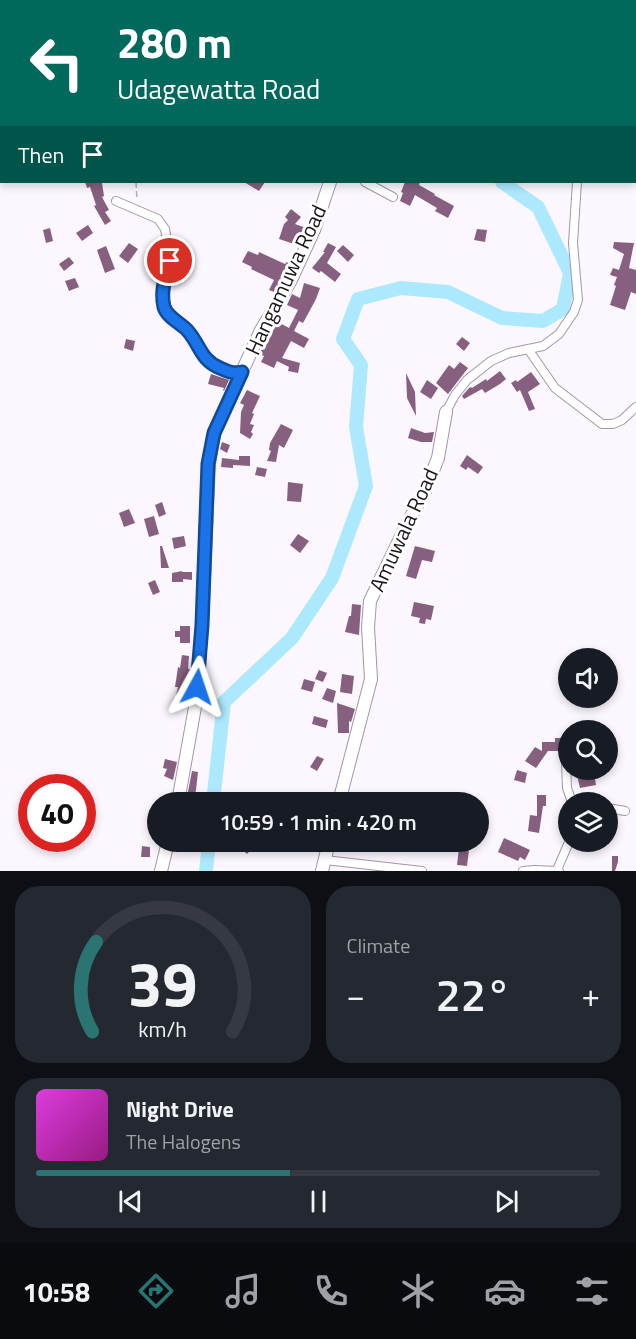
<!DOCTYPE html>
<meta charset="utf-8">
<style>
:root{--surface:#171b24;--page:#242831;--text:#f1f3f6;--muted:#9ea1a6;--line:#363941;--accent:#2a7471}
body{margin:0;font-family:"Titillium Web",sans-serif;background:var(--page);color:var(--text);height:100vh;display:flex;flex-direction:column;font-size:22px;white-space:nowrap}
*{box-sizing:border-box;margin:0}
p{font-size:20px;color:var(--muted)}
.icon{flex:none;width:33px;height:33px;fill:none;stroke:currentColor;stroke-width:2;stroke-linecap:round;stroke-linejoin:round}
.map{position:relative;height:871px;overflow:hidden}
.sheet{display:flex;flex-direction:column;gap:15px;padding:15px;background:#0d0f14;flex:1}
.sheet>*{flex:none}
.top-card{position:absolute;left:0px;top:0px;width:636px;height:183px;box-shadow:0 3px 9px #0003;background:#00695c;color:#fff;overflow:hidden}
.controls{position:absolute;left:558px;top:648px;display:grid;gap:12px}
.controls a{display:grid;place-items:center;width:60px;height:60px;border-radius:50%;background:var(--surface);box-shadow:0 3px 9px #0003;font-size:30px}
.speed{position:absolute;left:18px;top:774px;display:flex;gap:12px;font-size:30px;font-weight:700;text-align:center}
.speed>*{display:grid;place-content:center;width:78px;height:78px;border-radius:50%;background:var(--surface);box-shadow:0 3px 9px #0003;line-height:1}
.speed .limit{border:9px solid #d22;background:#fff;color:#111}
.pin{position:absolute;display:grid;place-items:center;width:51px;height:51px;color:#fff;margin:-26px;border:3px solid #fff;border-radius:50%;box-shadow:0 2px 6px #0007}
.me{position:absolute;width:66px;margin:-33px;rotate:5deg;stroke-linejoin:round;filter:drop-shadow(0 0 4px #0008)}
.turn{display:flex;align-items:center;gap:21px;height:126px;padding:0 18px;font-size:27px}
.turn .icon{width:78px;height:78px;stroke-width:2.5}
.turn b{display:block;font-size:42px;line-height:51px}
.then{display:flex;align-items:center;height:57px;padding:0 18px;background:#0003;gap:12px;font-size:22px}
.big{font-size:45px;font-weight:600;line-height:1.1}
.sheet .widget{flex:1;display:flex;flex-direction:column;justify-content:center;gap:9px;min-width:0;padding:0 21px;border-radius:24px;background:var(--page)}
.sheet .dial{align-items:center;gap:0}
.dial svg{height:156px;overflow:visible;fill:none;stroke:var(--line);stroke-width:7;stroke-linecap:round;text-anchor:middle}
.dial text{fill:var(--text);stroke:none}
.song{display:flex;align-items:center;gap:18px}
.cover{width:72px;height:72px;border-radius:9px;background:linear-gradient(135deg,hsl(300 70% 55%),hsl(310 70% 35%))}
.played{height:6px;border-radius:3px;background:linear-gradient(90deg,var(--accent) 45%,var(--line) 45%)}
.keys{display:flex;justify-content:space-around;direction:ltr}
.heat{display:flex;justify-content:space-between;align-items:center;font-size:33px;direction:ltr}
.sheet .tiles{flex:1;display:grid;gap:15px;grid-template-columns:1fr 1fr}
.widget:last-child{grid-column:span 2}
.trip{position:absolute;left:147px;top:792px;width:342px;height:60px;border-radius:30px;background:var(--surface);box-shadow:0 3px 9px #0003;font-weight:600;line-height:60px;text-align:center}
.dock{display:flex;height:96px;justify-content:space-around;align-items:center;background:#090b0e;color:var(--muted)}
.dock .icon{width:42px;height:42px}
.dock .selected{color:var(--accent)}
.dock b{font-size:27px;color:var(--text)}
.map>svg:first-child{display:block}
</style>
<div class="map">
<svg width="636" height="871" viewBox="0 0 636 871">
<rect width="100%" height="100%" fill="#fcf7ff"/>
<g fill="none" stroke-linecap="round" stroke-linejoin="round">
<path stroke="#ade9fe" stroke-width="14" d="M554,2l1,-2
M213,802l11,-100 68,-64 40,-60 34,-92 -10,-59 5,-62 -18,-26 15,-40 43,-11 47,4 54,26 41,3 20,-12 7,-36 -32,-66 -36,-25
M206,871l3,-29"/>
</g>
<path fill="#876080" d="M85,182h19l-2,1 2,13 -2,1 7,13 -4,2 6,9 -6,4 -11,-19 2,-1 -6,-18 -3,1z
M244,182h21l-6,9z
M405,182h15l-1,3 16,9 -1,1 20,11 -6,12 -13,-7 2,-3 -22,-13 -5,11 -10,-5 3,-8 -2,-1z
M291,209l10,8 -6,7 11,4 -5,10h-2l-2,7 -18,-6 5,-15 4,-4 -3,-3z
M88,225l5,8 -11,8 -6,-8z
M50,228l3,13 -7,2 -3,-13z
M477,229l10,1 -2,12 -11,-2z
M614,242l20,1 -5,25 7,2v24l-5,-2 -6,18 -15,-5 6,-19 -2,-1 3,-8 -7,-2 3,-7 6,2 5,-16 -11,-6z
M129,243l9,6 -10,14 -9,-7z
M328,243l8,4 -9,16 14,11 -6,8 -14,-11 -2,2 -7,-5 13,-16h-2z
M343,245l11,10 -6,7 -11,-11z
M106,246l9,23 -10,4 -8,-23z
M248,251l10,4 1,-3 26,12 2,-2 3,1 -16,29 -5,-2 5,-10 -23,-11 1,-2 -10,-5z
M69,257l5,6 -10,8 -5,-7z
M75,278l4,9 -10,4 -4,-10z
M304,283l16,5 -4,11 -13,24 -4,-2 -5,10 15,8 -5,9 -13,-7 -9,17 18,5 -2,10 -10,-2 1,-4 -12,-6 -3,7 -13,-6 3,-6 -5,-2 19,-32 11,6 9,-18 -11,-5 5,-11 8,4z
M462,337l8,6 -6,8 -8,-7z
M126,339l9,2 -2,10 -9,-3z
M460,362l8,6 -20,26 -12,-11 13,-18 5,4z
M500,371l6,8 -6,5 -15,9 -3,-4 -18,10 -2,-3 7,-8 2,-1 1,1 14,-9 1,2z
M531,372l9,12 -12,8 7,17 -6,2 -9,-21 -3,2 -6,-9 5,-3 1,2z
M406,373l9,19 1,24 -9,-18z
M211,374l18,6 -5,11 -1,-1 1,-2 -16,-4z
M427,380l11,8 -7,11 -11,-7z
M247,390l13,6 -8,17 2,1 -4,10 4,1 -3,7 2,2 -3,5 -10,-6 1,-21 3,-7 -4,-2z
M281,424l12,6 -9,18 -5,-3 -3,17 -9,-1 4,-10 -2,-1 1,-7z
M411,428l14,5 9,-1 -2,10h-11l-13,-4z
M222,442l8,3 -3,8 -7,-4z
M467,455l16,12 -5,7 -10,-7 -2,3 -6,-4z
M239,456h11v10l-17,-1v3l-12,-1 1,-9 17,2z
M257,467l10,2 -2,8 -10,-2z
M288,482l15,2 -2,18 -14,-1z
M162,502l4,12 -7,3 -4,-12z
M129,509l6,14 -11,4 -5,-14z
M154,516l5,18 -10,3 -5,-18z
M298,534l11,7 -9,12 -10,-8z
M184,536l2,10 -12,3 -2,-11z
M160,546h2l7,22h-8z
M415,546l20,5 -3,11 -10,-2 -6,19 -10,-3z
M182,571v1h10v8l-9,-1v3h-11v-9z
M155,580l5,12 -7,3 -5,-12z
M414,602l20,4 -3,14 -5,-1 -1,5 -6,-1 1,-5 -9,-2z
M352,604l9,1 -2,30 -14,-3 4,-16h2z
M180,626h10v17h-10v-6h-5v-6h5z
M182,655l7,1 -1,13h2l-2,27 -12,-1 2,-8h-3l2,-13 1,-7 2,1z
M319,670l8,3 -4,9 -8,-3z
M342,674l12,2 -2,18 -12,-2z
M304,679l11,3 -3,10 -11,-3z
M327,688l9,3 -3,12 -11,-4z
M337,703l18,6 -4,13 -2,-1v12h-11z
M314,716l14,4 -2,8 -14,-4z
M555,738h7v13h-14l-12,17 -11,-7 10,-14 7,4v-9h13z
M317,756l7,3 -7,12 -7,-4z
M165,759l12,3 -4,18 -9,-4 3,-7 -4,-1z
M517,770l10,3 -2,10 -11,-3z
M192,771l6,1 -2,18 -3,12h-7z
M598,771l1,7 -4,1 1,6 -16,3 -3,-13z
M317,792l13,5 -2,5h-16z
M537,795h9v11h-3l-4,27 -11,-2 2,-16 7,1z
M504,838l26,12 -5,10 -5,-3 -2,4 -20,-9z
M241,842h17l-11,12 -9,-8z
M142,846l8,1v10h-9z
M459,848l10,2 -2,16 -10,-1z
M612,856h6v6l-3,9h-3z"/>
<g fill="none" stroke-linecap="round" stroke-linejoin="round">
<defs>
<path id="street" d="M439,0l4,2
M634,14l2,-3
M365,182l28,15
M116,201l42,18 7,10 5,32 -7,26 1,21 3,5 21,18 16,27 8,7 20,9 10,-2
M528,349l27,39 47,36h11l9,-4 14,-13
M446,412l9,-17 12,-15 24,-19 18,-8 34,-7 16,-12 15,-22 4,-12 -5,-57 4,-61
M566,762l1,26 5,14
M608,808l17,3
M325,860l97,11
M557,870l12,-28
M523,871l11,-1 25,1"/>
<path id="secondary" d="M395,2l1,-2
M178,802l17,-95 7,-82 7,-162 5,-30 47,-103 29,-48 24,-52 16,-48
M339,802l32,-123 -3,-52 2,-26 38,-79 17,-31 13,-33 8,-46
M161,871l7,-29
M322,871l7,-29"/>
</defs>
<use href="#street" stroke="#a296a8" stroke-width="10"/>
<use href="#secondary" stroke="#a296a8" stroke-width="14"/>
<path stroke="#b4afb6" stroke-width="1.5" stroke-dasharray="6 3" stroke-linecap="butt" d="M136,182l1,18"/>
<use href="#street" stroke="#fff" stroke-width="8"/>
<use href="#secondary" stroke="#fff" stroke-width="12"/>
</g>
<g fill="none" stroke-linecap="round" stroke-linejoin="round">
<defs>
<path id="route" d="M170,261c-4,15 -10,29 -6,46 3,10 16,16 23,23 13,14 13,30 33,38 9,4 12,6 22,4l-28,61 -6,31 -6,161 -5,62"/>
</defs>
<use href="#route" stroke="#114b97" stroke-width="15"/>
<use href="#route" stroke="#1a73e8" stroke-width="10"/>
</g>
<g text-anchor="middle" stroke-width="6" stroke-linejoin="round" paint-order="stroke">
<g font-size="21" fill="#18141a" stroke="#fff">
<text transform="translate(286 280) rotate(-65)" y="7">Hangamuwa Road</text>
<text transform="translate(404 530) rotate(-65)" y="7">Amuwala Road</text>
</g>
</g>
</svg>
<div class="controls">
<a><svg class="icon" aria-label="sound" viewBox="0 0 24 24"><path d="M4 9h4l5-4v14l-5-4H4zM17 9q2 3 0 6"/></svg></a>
<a><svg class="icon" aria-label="search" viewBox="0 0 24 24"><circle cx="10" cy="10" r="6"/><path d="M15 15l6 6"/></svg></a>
<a><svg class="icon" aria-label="layers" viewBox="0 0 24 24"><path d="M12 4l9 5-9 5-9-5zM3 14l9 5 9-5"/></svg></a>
</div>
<div class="speed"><div class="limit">40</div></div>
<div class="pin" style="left:170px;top:261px;background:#d93025"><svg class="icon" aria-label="arrive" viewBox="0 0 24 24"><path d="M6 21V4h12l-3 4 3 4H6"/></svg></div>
<svg class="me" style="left:197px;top:687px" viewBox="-20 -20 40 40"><path d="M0-17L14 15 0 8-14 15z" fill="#1a73e8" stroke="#fff" stroke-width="4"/></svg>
<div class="trip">10:59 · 1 min · 420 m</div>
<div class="top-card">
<div class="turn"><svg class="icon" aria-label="left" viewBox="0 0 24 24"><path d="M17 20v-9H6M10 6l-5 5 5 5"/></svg><div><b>280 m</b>Udagewatta Road</div></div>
<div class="then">Then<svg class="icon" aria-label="arrive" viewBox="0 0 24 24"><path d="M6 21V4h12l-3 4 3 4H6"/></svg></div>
</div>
</div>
<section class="sheet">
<div class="tiles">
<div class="widget dial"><svg viewBox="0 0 100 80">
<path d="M14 69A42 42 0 1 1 86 69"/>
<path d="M14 69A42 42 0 0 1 16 23" stroke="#2a7471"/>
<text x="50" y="56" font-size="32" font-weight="700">39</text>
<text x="50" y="72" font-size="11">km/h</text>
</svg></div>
<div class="widget"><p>Climate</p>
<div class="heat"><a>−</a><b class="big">22°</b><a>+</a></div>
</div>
<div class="widget">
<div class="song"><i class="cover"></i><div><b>Night Drive</b><p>The Halogens</p></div></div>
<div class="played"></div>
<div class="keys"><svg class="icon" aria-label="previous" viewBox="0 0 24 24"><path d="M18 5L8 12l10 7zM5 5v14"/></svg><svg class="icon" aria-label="pause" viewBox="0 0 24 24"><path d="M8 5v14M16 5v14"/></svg><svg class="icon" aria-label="next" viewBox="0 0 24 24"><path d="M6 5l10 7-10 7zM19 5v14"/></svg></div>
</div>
</div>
</section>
<nav class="dock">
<b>10:58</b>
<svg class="icon selected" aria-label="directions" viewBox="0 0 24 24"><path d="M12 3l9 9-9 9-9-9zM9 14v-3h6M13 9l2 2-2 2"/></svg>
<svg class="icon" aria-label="music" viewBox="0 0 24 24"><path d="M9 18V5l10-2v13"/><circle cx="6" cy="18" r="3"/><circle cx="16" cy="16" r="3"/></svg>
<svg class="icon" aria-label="phone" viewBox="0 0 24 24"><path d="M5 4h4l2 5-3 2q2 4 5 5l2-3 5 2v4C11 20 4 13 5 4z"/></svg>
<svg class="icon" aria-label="climate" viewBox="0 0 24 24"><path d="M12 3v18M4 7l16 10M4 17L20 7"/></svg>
<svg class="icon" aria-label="car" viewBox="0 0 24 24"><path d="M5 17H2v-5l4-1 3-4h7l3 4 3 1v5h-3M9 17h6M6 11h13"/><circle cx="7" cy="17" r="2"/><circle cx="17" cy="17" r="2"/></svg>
<svg class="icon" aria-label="filters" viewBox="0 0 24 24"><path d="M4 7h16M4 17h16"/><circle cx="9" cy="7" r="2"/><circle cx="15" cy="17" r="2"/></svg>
</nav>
